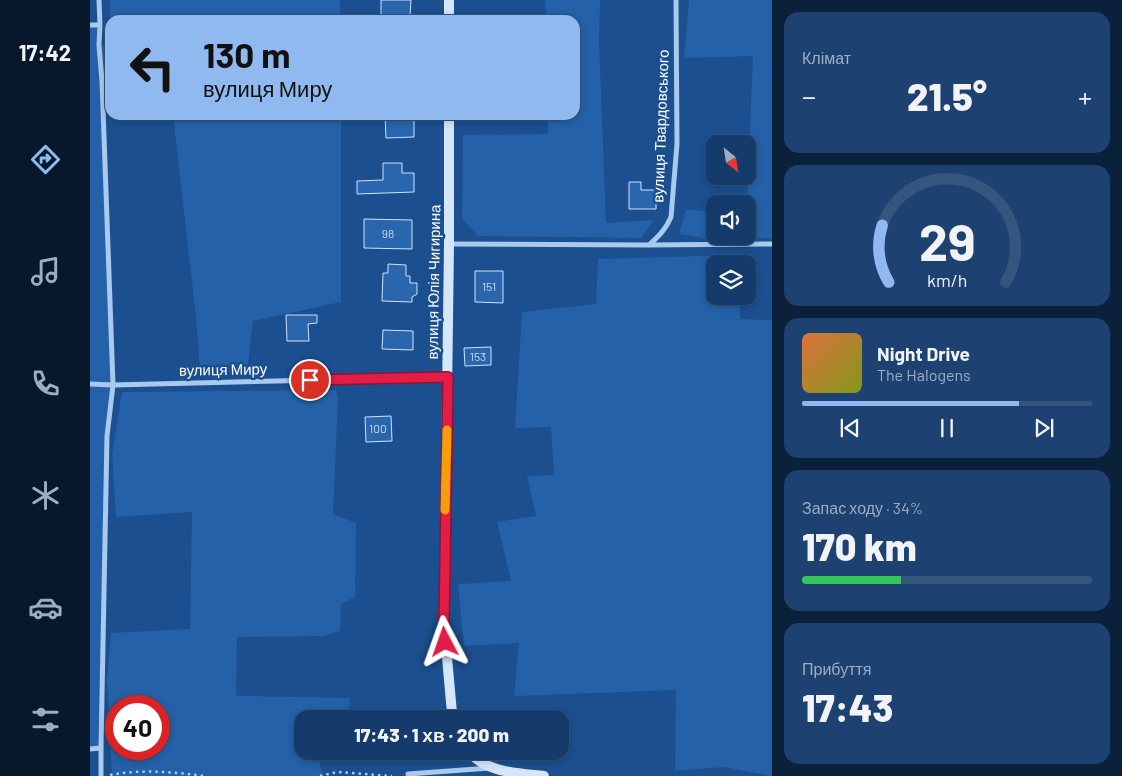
<!DOCTYPE html>
<html lang="uk">
<meta charset="utf-8">
<style>
:root{--surface:#143b6b;--page:#1d4271;--text:#f1f3f6;--muted:#9dadc1;--line:#33557e;--accent:#90b9f0}
body{margin:0;font-family:Barlow,sans-serif;background:var(--page);color:var(--text);height:100vh;display:flex;flex-direction:column;font-size:19px;white-space:nowrap}
*{box-sizing:border-box;margin:0}
p{font-size:16px;color:var(--muted)}
.icon{flex:none;width:28px;height:28px;fill:none;stroke:currentColor;stroke-width:2;stroke-linecap:round;stroke-linejoin:round}
.map{position:relative;flex:1;overflow:hidden}
.details{display:flex;flex-direction:column;gap:12px;padding:12px;background:#0b203b;width:350px}
.details>*{flex:none}
.top-card{position:absolute;left:15px;top:15px;width:475px;height:105px;border-radius:15px;box-shadow:0 2px 8px #0003,0 0 0 1px var(--line);background:#90b9f0;color:#111;overflow:hidden}
.needle{width:32px;rotate:150deg}
.tools{position:absolute;left:616px;top:135px;display:grid;gap:10px}
.tools a{display:grid;place-items:center;width:50px;height:50px;border-radius:10px;background:var(--surface);box-shadow:0 2px 8px #0003,0 0 0 1px var(--line);font-size:25px}
.speed{position:absolute;left:15px;top:695px;display:flex;gap:10px;font-size:25px;font-weight:700;text-align:center}
.speed>*{display:grid;place-content:center;width:65px;height:65px;border-radius:50%;background:var(--surface);box-shadow:0 2px 8px #0003,0 0 0 1px var(--line);line-height:1}
.speed .limit{border:8px solid #d22;background:#fff;color:#111}
.pin{position:absolute;display:grid;place-items:center;width:42px;height:42px;color:#fff;margin:-21px;border:2px solid #fff;border-radius:50%;box-shadow:0 1px 5px #0007}
.me{position:absolute;width:55px;margin:-28px;rotate:356deg;stroke-linejoin:round;filter:drop-shadow(0 0 4px #0008)}
.turn{display:flex;align-items:center;gap:18px;height:105px;padding:0 15px;font-size:22px}
.turn .icon{width:65px;height:65px;stroke-width:2.5}
.turn b{display:block;font-size:35px;line-height:42px}
.big{font-size:38px;font-weight:800;line-height:1.1}
.details .tile{flex:1;display:flex;flex-direction:column;justify-content:center;gap:8px;min-width:0;padding:0 18px;border-radius:15px;background:var(--page)}
.details .dial{align-items:center;gap:0}
.dial svg{height:130px;overflow:visible;fill:none;stroke:var(--line);stroke-width:7;stroke-linecap:round;text-anchor:middle}
.dial text{fill:var(--text);stroke:none}
.song{display:flex;align-items:center;gap:15px}
.cover{width:60px;height:60px;border-radius:8px;background:linear-gradient(135deg,hsl(20 70% 55%),hsl(70 70% 35%))}
.played{height:5px;border-radius:2px;background:linear-gradient(90deg,var(--accent) 75%,var(--line) 75%)}
.keys{display:flex;justify-content:space-around;direction:ltr}
.heat{display:flex;justify-content:space-between;align-items:center;font-size:28px;direction:ltr}
.charge{height:8px;border-radius:4px;background:linear-gradient(90deg,#34c759 34%,var(--line) 0)}
.trip{position:absolute;left:204px;top:710px;width:275px;height:50px;border-radius:15px;background:var(--surface);box-shadow:0 2px 8px #0003,0 0 0 1px var(--line);font-weight:800;line-height:50px;text-align:center}
main{display:flex;flex:1;min-height:0}
.menu{display:flex;flex-direction:column;width:90px;justify-content:space-around;align-items:center;background:#08182b;color:var(--muted)}
.menu .icon{width:35px;height:35px}
.menu .current{color:var(--accent)}
.menu b{font-size:22px;color:var(--text)}
.map>svg:first-child{display:block}
</style>
<main>
<nav class="menu">
<b>17:42</b>
<svg class="icon current" aria-label="directions" viewBox="0 0 24 24"><path d="M12 3l9 9-9 9-9-9zM9 14v-3h6M13 9l2 2-2 2"/></svg>
<svg class="icon" aria-label="music" viewBox="0 0 24 24"><path d="M9 18V5l10-2v13"/><circle cx="6" cy="18" r="3"/><circle cx="16" cy="16" r="3"/></svg>
<svg class="icon" aria-label="phone" viewBox="0 0 24 24"><path d="M5 4h4l2 5-3 2q2 4 5 5l2-3 5 2v4C11 20 4 13 5 4z"/></svg>
<svg class="icon" aria-label="climate" viewBox="0 0 24 24"><path d="M12 3v18M4 7l16 10M4 17L20 7"/></svg>
<svg class="icon" aria-label="car" viewBox="0 0 24 24"><path d="M5 17H2v-5l4-1 3-4h7l3 4 3 1v5h-3M9 17h6M6 11h13"/><circle cx="7" cy="17" r="2"/><circle cx="17" cy="17" r="2"/></svg>
<svg class="icon" aria-label="filters" viewBox="0 0 24 24"><path d="M4 7h16M4 17h16"/><circle cx="9" cy="7" r="2"/><circle cx="15" cy="17" r="2"/></svg>
</nav>
<div class="map">
<svg width="682" height="776" viewBox="0 0 682 776">
<rect width="100%" height="100%" fill="#1b4f8f"/>
<path fill="#2461a8" fill-rule="evenodd" d="M20,0h230v20h-230v61h-8l11,304 -6,51 -6,312 -11,1v-724h10l-1,20h10z
M455,0h55l-1,41 7,182 48,-3 -13,18 -163,-2 -16,-18 1,-83 85,-1v-19h27v-95h-29z
M599,0h83v238l-64,1 -29,-5 7,-24 29,1v25h33l-1,-32 6,-148 -69,2z
M83,115h168v187l-88,19 -6,51 -47,-2 -4,-53z
M651,255v9h-26v32h25v23l32,1v456l-49,-9 -48,4 1,-81 -162,6 5,-53 -55,3 -6,-62 53,-3 -14,-59 39,-6 -9,-40 27,-1 -3,-48 -36,1 7,-116 74,-8 2,-45z
M246,390l2,9 -5,115 23,9 -1,74 -14,7 -1,27 -17,5 -86,1 -1,59 114,2 -2,21h-46v32h43v6h-27l5,19h-211l-5,-96 4,-47 79,-4 2,-117 -76,5 -4,-62 10,-63zM26,706h43v43h-43z"/>
<path fill="#2a66ad" stroke="#cfe3fa" d="M291,0h30l-1,16 -29,-1z
M295,115h29v22l-28,1z
M293,163h19v10h12v19l-57,2v-13l26,-1z
M539,182h12v8h15v19h-27z
M274,219l48,1v29l-48,-1z
M298,264l18,1v11h4v7h7v11l-5,3v5l-30,-1 1,-28h5z
M385,271h28v32l-28,-1z
M196,315h31v8l-9,1 1,17h-22z
M293,330l30,1v19l-31,-1z
M401,347v18l-26,1 -1,-18z
M301,416l1,25 -26,1 -1,-25z"/>
<g fill="none" stroke-linecap="round" stroke-linejoin="round">
<path stroke="#a9c9ee" stroke-width="2.5" stroke-dasharray="2.5 4" stroke-linecap="butt" d="M20,775c32,-6 63,-3 95,1
M230,776l17,-4 55,4"/>
<path stroke="#a9c9ee" stroke-width="5" d="M9,0l1,25 -1,20 3,36 11,304 -6,51 -6,312v28
M0,25h10
M359,244l200,1 123,-1
M559,245c10,-9 17,-16 22,-28l6,-73 -1,-144
M0,384l23,1 334,-8
M0,749l11,-1
M318,774l82,-6"/>
<path stroke="#d6e6fa" stroke-width="10" d="M359,0v20
M359,115v129l-5,380 8,89 2,6
M378,751c19,22 49,22 76,25"/>
</g>
<g fill="none" stroke-linecap="round" stroke-linejoin="round">
<defs>
<path id="route" d="M220,380l138,-3 -4,247 1,18"/>
</defs>
<use href="#route" stroke="#92132f" stroke-width="12"/>
<use href="#route" stroke="#e11d48" stroke-width="9"/>
<path stroke="#f59e0b" stroke-width="9" d="M355,510l2,-80"/>
</g>
<g text-anchor="middle" stroke-width="5" stroke-linejoin="round" paint-order="stroke">
<g font-size="12" fill="#cad9ea">
<text x="298" y="238">98</text>
<text x="399" y="291">151</text>
<text x="388" y="361">153</text>
<text x="288" y="433">100</text>
</g>
<g font-size="15" fill="#fff" stroke="#1b4f8f">
<text transform="translate(571 126) rotate(-88)" y="5">вулиця Твардовського</text>
<text transform="translate(344 282) rotate(-89)" y="5">вулиця Юлія Чигирина</text>
<text transform="translate(133 370) rotate(-1)" y="5">вулиця Миру</text>
</g>
</g>
</svg>
<div class="tools">
<a><svg class="needle" viewBox="-14 -14 28 28"><path d="M0-13l5 13h-10z" fill="#e53935"/><path d="M0 13l5-13h-10z" fill="#9dadc1"/></svg></a>
<a><svg class="icon" aria-label="sound" viewBox="0 0 24 24"><path d="M4 9h4l5-4v14l-5-4H4zM17 9q2 3 0 6"/></svg></a>
<a><svg class="icon" aria-label="layers" viewBox="0 0 24 24"><path d="M12 4l9 5-9 5-9-5zM3 14l9 5 9-5"/></svg></a>
</div>
<div class="speed"><div class="limit">40</div></div>
<div class="pin" style="left:220px;top:380px;background:#d93025"><svg class="icon" aria-label="arrive" viewBox="0 0 24 24"><path d="M6 21V4h12l-3 4 3 4H6"/></svg></div>
<svg class="me" style="left:355px;top:642px" viewBox="-20 -20 40 40"><path d="M0-17L14 15 0 8-14 15z" fill="#e11d48" stroke="#fff" stroke-width="4"/></svg>
<div class="trip">17:43 · 1 хв · 200 m</div>
<div class="top-card">
<div class="turn"><svg class="icon" aria-label="left" viewBox="0 0 24 24"><path d="M17 20v-9H6M10 6l-5 5 5 5"/></svg><div><b>130 m</b>вулиця Миру</div></div>
</div>
</div>
<section class="details">
<div class="tile"><p>Клімат</p>
<div class="heat"><a>−</a><b class="big">21.5°</b><a>+</a></div>
</div>
<div class="tile dial"><svg viewBox="0 0 100 80">
<path d="M14 69A42 42 0 1 1 86 69"/>
<path d="M14 69A42 42 0 0 1 10 34" stroke="#90b9f0"/>
<text x="50" y="56" font-size="32" font-weight="700">29</text>
<text x="50" y="72" font-size="11">km/h</text>
</svg></div>
<div class="tile">
<div class="song"><i class="cover"></i><div><b>Night Drive</b><p>The Halogens</p></div></div>
<div class="played"></div>
<div class="keys"><svg class="icon" aria-label="previous" viewBox="0 0 24 24"><path d="M18 5L8 12l10 7zM5 5v14"/></svg><svg class="icon" aria-label="pause" viewBox="0 0 24 24"><path d="M8 5v14M16 5v14"/></svg><svg class="icon" aria-label="next" viewBox="0 0 24 24"><path d="M6 5l10 7-10 7zM19 5v14"/></svg></div>
</div>
<div class="tile"><p>Запас ходу · 34%</p><b class="big">170 km</b><div class="charge"></div></div>
<div class="tile"><p>Прибуття</p><b class="big">17:43</b></div>
</section>
</main>
